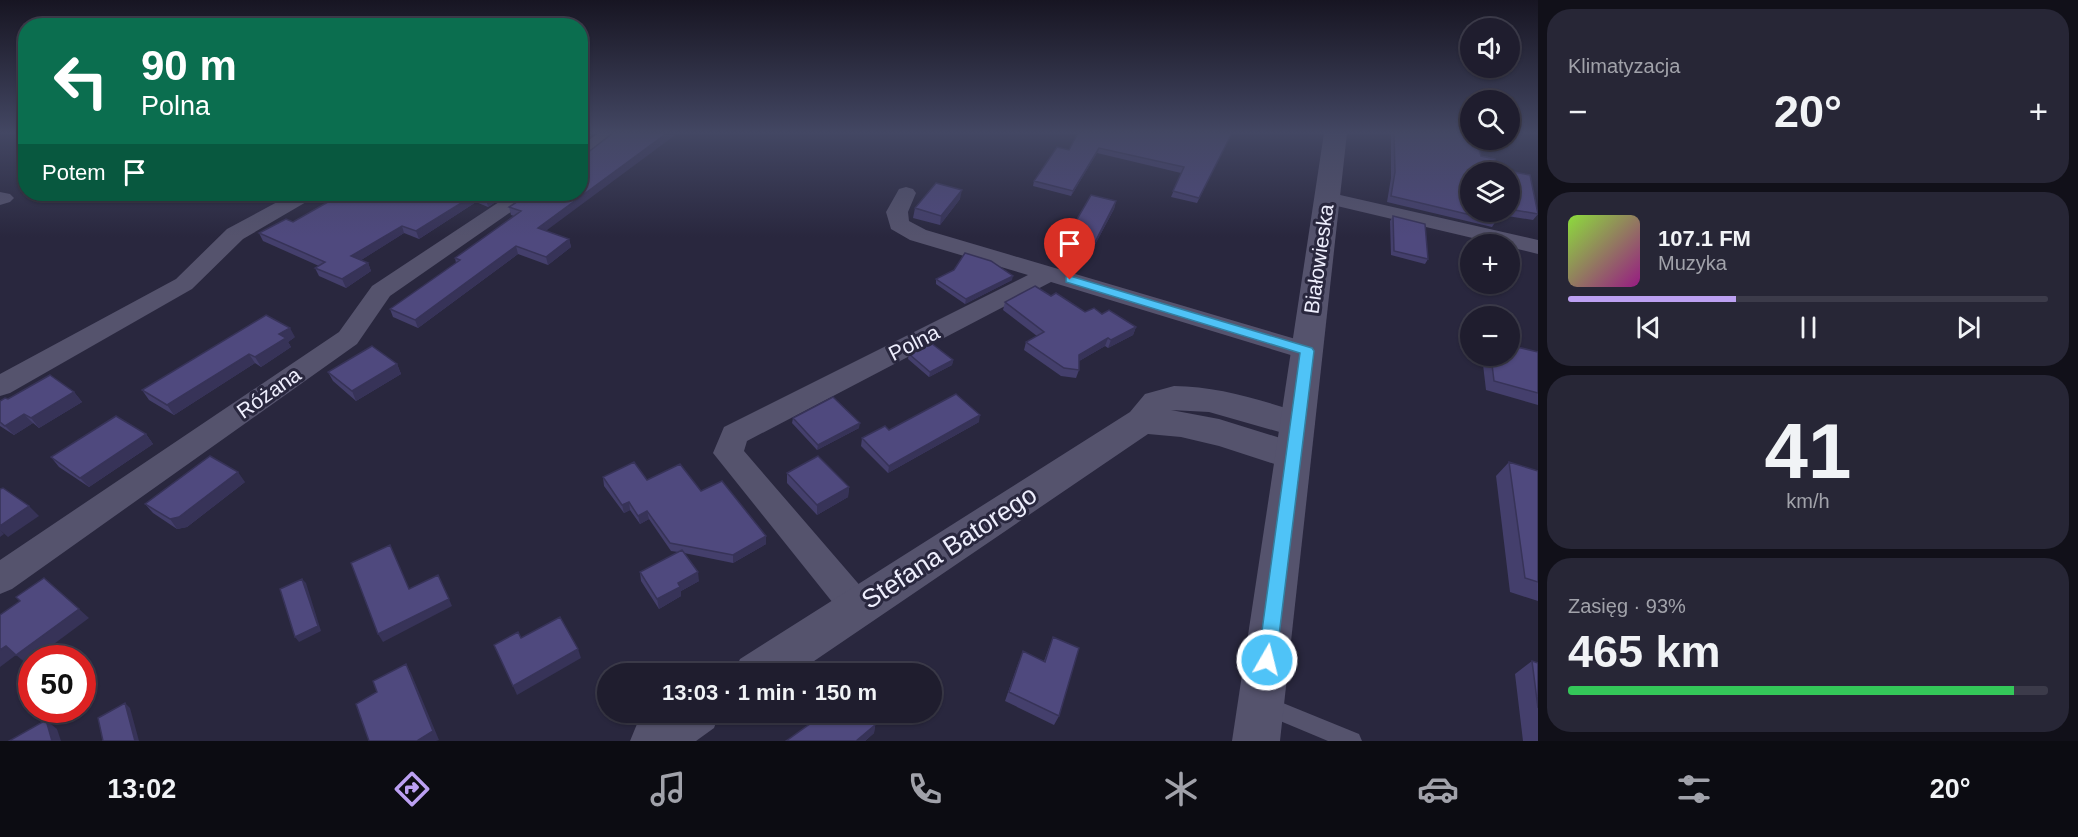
<!DOCTYPE html>
<html lang="pl">
<meta charset="utf-8">
<style>
:root{--surface:#1f1d2e;--page:#272636;--text:#f1f3f6;--muted:#a1a2aa;--line:#3c3b4a;--accent:#bca0f2}
body{margin:0;font-family:Arial,sans-serif;background:var(--page);color:var(--text);height:100vh;display:flex;flex-direction:column;font-size:22px;white-space:nowrap}
*{box-sizing:border-box;margin:0}
p{font-size:20px;color:var(--muted)}
.icon{flex:none;width:33px;height:33px;fill:none;stroke:currentColor;stroke-width:2;stroke-linecap:round;stroke-linejoin:round}
.map{position:relative;flex:1;overflow:hidden}
.side{display:flex;flex-direction:column;gap:9px;padding:9px;background:#111019;width:540px}
.side>*{flex:none}
.hud{position:absolute;left:18px;top:18px;width:570px;height:183px;border-radius:24px;box-shadow:0 2px 4px #0004,0 0 0 2px var(--line);background:#0b6e4f;color:#fff;overflow:hidden}
.controls{position:absolute;left:1460px;top:18px;display:grid;gap:12px}
.controls a{display:grid;place-items:center;width:60px;height:60px;border-radius:50%;background:var(--surface);box-shadow:0 2px 4px #0004,0 0 0 2px var(--line);font-size:30px}
.speed{position:absolute;left:18px;top:645px;display:flex;gap:12px;font-size:30px;font-weight:700;text-align:center}
.speed>*{display:grid;place-content:center;width:78px;height:78px;border-radius:50%;background:var(--surface);box-shadow:0 2px 4px #0004,0 0 0 2px var(--line);line-height:1}
.speed .limit{border:9px solid #d22;background:#fff;color:#111}
.pin{position:absolute;display:grid;place-items:center;width:51px;height:51px;color:#fff;margin:-62px -26px;border-radius:50% 50% 50% 0;rotate:-45deg;box-shadow:0 0 6px #0007}
.pin .icon{rotate:45deg}
.me{position:absolute;width:66px;margin:-33px;rotate:8deg;stroke-linejoin:round;filter:drop-shadow(0 0 4px #0008)}
.turn{display:flex;align-items:center;gap:21px;height:126px;padding:0 24px;font-size:27px}
.turn .icon{width:78px;height:78px;stroke-width:2.5}
.turn b{display:block;font-size:42px;line-height:51px}
.then{display:flex;align-items:center;height:57px;padding:0 24px;background:#0003;gap:12px;font-size:22px}
.big{font-size:45px;font-weight:700;line-height:1.1}
.side .widget{flex:1;display:flex;flex-direction:column;justify-content:center;gap:9px;min-width:0;padding:0 21px;border-radius:24px;background:var(--page)}
.side .dial{align-items:center;gap:0}
.dial b{font-size:78px;line-height:1}
.song{display:flex;align-items:center;gap:18px}
.cover{width:72px;height:72px;border-radius:9px;background:linear-gradient(135deg,hsl(90 70% 55%),hsl(310 70% 35%))}
.played{height:6px;border-radius:3px;background:linear-gradient(90deg,var(--accent) 35%,var(--line) 35%)}
.keys{display:flex;justify-content:space-around;direction:ltr}
.heat{display:flex;justify-content:space-between;align-items:center;font-size:33px;direction:ltr}
.charge{height:9px;border-radius:4px;background:linear-gradient(90deg,#34c759 93%,var(--line) 0)}
.trip{position:absolute;left:597px;top:663px;width:345px;height:60px;border-radius:30px;background:var(--surface);box-shadow:0 2px 4px #0004,0 0 0 2px var(--line);font-weight:700;line-height:60px;text-align:center}
.tab-bar{display:flex;height:96px;justify-content:space-around;align-items:center;background:#0c0c12;color:var(--muted)}
.tab-bar .icon{width:42px;height:42px}
.tab-bar .on{color:var(--accent)}
.tab-bar b{font-size:27px;color:var(--text)}
main{display:flex;flex:1;min-height:0}
.map>svg:first-child{display:block}
</style>
<main>
<div class="map">
<svg width="1538" height="741" viewBox="0 0 1538 741">
<rect width="100%" height="100%" fill="#29273e"/>
<g fill="none" stroke-linecap="round" stroke-linejoin="round">
<path fill="#55536d" fill-rule="evenodd" d="M1268,697l91,37 3,7h-34l-67,-28 -3,-7 3,-7z"/>
<path fill="#55536d" fill-rule="evenodd" d="M599,133h22l-34,26 -7,2v-15z
M906,187l7,2 3,4 -8,19 1,9 17,9 390,115 4,6 -4,6 -9,3 -256,-78 -304,159 -3,10 125,145 6,11 -6,11 -12,5 -12,-5 -132,-165 11,-26 304,-152 -118,-35 -19,-11 -5,-17 13,-23z
M0,192l10,2 4,4 -4,4 -10,3z
M1327,192l211,48v14l-29,-7v-3h-11l-178,-42 -4,-4 4,-4z
M292,194h24l-3,4 -70,41 -51,50 -182,104 -10,3v-22l176,-95 51,-50z
M511,194h23l-3,4 -141,98 -33,48 -345,245 -12,5v-34l339,-228 33,-46z"/>
<path fill="#55536d" fill-rule="evenodd" d="M1174,386c46,0 91,16 135,29l6,9 -6,9 -12,4 -88,-25 -38,-2 48,9 87,27 5,10 -5,10 -13,4 -74,-24 -38,-9 -33,-3 -353,240h-62l7,-15 390,-247 15,-18z
M654,712h66l-6,16 -18,13h-66l7,-17z"/>
<path fill="#55536d" fill-rule="evenodd" d="M1324,133h23l-67,608h-48z"/>
</g>
<path fill="#443f6c" fill-rule="evenodd" d="M1078,133h154l-35,70 -26,-6 10,-24 -84,-20 -26,43 -38,-10 1,-5 35,-31z
M1391,133h79v7h6l5,16 14,3 2,10 33,6 8,39 -5,6 -38,-6 1,7 -4,6 -105,-25 4,-24zM1470,172h39v40h-39z
M342,194h166l-20,13 -12,-5 -57,37 -15,-6 -43,27 7,3 3,8 -25,17 -27,-12 -4,-8 4,-2 -56,-25 -4,-8 34,-11z
M529,194l17,37 23,8 2,8 -23,18 -30,-11 -100,74 -25,-11 -3,-8 66,-46 -1,-5 59,-42 -3,-1 -2,-8z
M960,199l-20,26 -27,-7 2,-10z
M1116,201l-2,8 -30,56 -27,-7 2,-8z
M1393,216l35,43 -3,5 -34,-9 -1,-34z
M936,279l76,1 -47,24 -29,-20z
M1051,296l34,16 17,2 34,13 -3,8 -25,13 -3,-2 -26,15v9l-3,8 -15,-2 -37,-26 2,-8 11,-6 -34,-26 2,-8z
M295,337l-7,5 3,5 -30,20 -6,-4 -81,52 -25,-15 -7,-10z
M1538,352v53l-52,-15 -4,-34h27z
M909,354l44,6 -1,5 -23,12 -21,-18z
M397,364l4,10 -45,27 -23,-20 -5,-9z
M74,392l8,10 -43,26 -6,-5 -19,12 -14,-9v-25z
M793,418l66,10 -42,22 -25,-27z
M979,422l-91,51 -27,-27 1,-8 27,-8z
M146,434l7,10 -64,43 -30,-20 -8,-10z
M1509,462l29,9v130l-28,-9 -14,-116z
M787,473l62,14 -1,10 -31,18 -30,-32z
M603,477l44,3 54,11 65,53 -33,19 -49,-10 15,28 -18,10v5l-22,13 -18,-28 -1,-9 38,-20 -7,-1 -22,-32 -9,5 -10,-14 -6,3 -20,-27z
M245,482l-58,45 -10,2 -24,-16 -8,-9z
M1053,637l6,79 -5,9 -49,-24 14,-40h25z
M1532,661l6,2v78h-15l-8,-67z
M805,712h60l10,13 -1,8 -9,8h-79l27,-19z"/>
<path fill="#373358" d="M583,133h12l-15,10v-8z
M667,133h11l-139,103 -1,-8z
M1099,148l-2,5 -26,43 2,-5z
M962,190l-2,9 -20,26 1,-9z
M494,194h14l-20,13 -2,-8z
M474,195l2,7 -57,37 -3,-8z
M1116,201l-2,8 -30,56 3,-7z
M402,226l2,7 -49,31 -4,-8z
M569,239l2,8 -23,18 -2,-8z
M516,246l2,8 -100,74 -3,-8z
M368,263l3,8 -25,17 -4,-9z
M1013,276l-1,4 -47,24 1,-5z
M1136,327l-3,8 -25,13 3,-8z
M290,328l5,9 -7,5 3,5 -30,20 -6,-10 24,-23z
M1108,338l-3,8 -29,17 3,-8z
M249,354l6,9 -81,52 -7,-10z
M953,360l-1,5 -23,12 1,-5z
M397,364l4,10 -45,27 -4,-10z
M74,392l8,10 -43,26 -8,-10z
M24,414l9,9 -19,12 -9,-9z
M980,415l-1,7 -91,51 1,-7z
M860,423l-1,5 -42,22 1,-5z
M146,434l7,10 -64,43 -9,-9z
M238,472l7,10 -58,45 -10,2 -7,-10z
M849,487l-1,10 -31,18v-10z
M629,502l1,8 -6,3 -2,-8z
M29,506l10,10 -31,21 -8,-7v-4z
M647,511l2,8 -9,5 -2,-8z
M0,530l4,4 -4,3z
M766,536v8l-33,19v-8z
M698,572l1,9 -18,10v5l-22,13 -2,-10 21,-16z
M302,579l4,4 15,48 -22,11 -4,-5z
M449,599l3,7 -69,36 -5,-8z
M79,609l10,9 -54,40h-3v3l-5,3 -11,-9 -16,12v-17l6,-4z
M578,649l3,9 -64,37 -4,-9z
M406,664l5,9 28,67 -3,1h-19z
M125,703l5,5 9,33h-4z
M46,720l11,9 4,12h-9z
M875,725l-1,8 -9,8h-9z"/>
<path fill="#4f497e" stroke="#373358" stroke-width="1.5" d="M613,133h54l-129,95 31,11 -23,18 -30,-11 -101,74 -25,-11 70,-49 -5,-2 66,-47 -12,-4 20,-13h51v-39l7,-2z
M1078,133h154l-33,65 -26,-7 11,-24 -85,-19 -26,43 -39,-10 23,-34 12,3z
M1394,133h76v7h6l5,16 14,3 2,10 33,6 8,39 -29,-5v-37h-39v40h25l1,9 -105,-25 4,-24z
M936,183l26,7 -21,26 -26,-8z
M342,194h152l-8,5 -12,-4 -58,36 -14,-5 -51,30 17,7 -26,16 -27,-11 10,-6 -66,-29 27,-14 7,3z
M1091,195l25,6 -29,57 -28,-8z
M1393,216l32,8 3,35 -34,-8z
M965,253l26,8 22,15 -47,23 -30,-20 18,-9z
M1035,286l16,10 5,-3 29,19 9,-4 8,6 7,-4 27,17 -25,13 -3,-2 -29,17v15l-15,-2 -38,-26 18,-10 -39,-30z
M266,315l24,13 -11,6 7,4 -31,19 -6,-3 -82,51 -25,-15z
M931,343l22,17 -23,12 -21,-18z
M1509,345l29,7v41l-44,-12 -3,-25h18z
M372,346l25,18 -45,27 -24,-19z
M50,375l24,17 -43,26 -7,-4 -19,12 -5,-4v-21l5,-3 3,1z
M956,394l24,21 -91,51 -27,-28 23,-12 4,4z
M833,397l27,26 -42,22 -25,-27z
M116,416l30,18 -66,44 -29,-21z
M210,456l28,16 -59,45 -9,2 -25,-15z
M818,456l31,31 -32,18 -30,-32z
M634,462l13,18 33,-16 21,27 21,-10 44,55 -33,19 -63,-12 -23,-32 -9,5 -9,-14 -7,3 -19,-28z
M1509,462l29,9v111l-13,-4z
M3,488l26,18 -29,20v-37z
M390,545l19,44 29,-14 11,24 -71,35 -27,-71z
M682,550l16,22 -20,11 2,4 -23,12 -17,-27z
M44,578l35,31 -63,46 -10,-9 -6,4v-35l20,-14 -4,-4z
M302,579l16,47 -23,11 -15,-48z
M560,617l18,32 -65,37 -19,-41 24,-13 3,6z
M1053,637l26,11 -20,68 -50,-24 14,-41 22,11z
M1532,661l6,2v45z
M406,664l27,67 -16,10h-48l-13,-37 21,-12 -4,-11z
M125,703l10,38h-32l-5,-23z
M813,712h52l10,13 -19,16h-70l32,-23z
M46,720l6,21h-43z"/>
<linearGradient id="sky" x2="0" y2="1"><stop stop-color="#171522"/><stop offset="0.56" stop-color="#434763"/><stop offset="1" stop-color="#434763" stop-opacity="0"/></linearGradient>
<rect width="1538" height="237" fill="url(#sky)"/>
<path fill="#4fc3f7" stroke="#337fa1" stroke-width="1.5" d="M1070,276l242,72 2,3 -38,309 -2,6 -7,3 -7,-3 -2,-6 42,-307 -234,-71v-5z"/>
<g text-anchor="middle" stroke-width="6" stroke-linejoin="round" paint-order="stroke">
<g font-size="21" fill="#eeeefd" stroke="#29273e">
<text transform="translate(1319 259) rotate(-82)" y="7">Białowieska</text>
<text transform="translate(914 343) rotate(-27)" y="7">Polna</text>
<text transform="translate(269 393) rotate(-35)" y="7">Różana</text>
</g>
<g font-size="26" fill="#eeeefd" stroke="#29273e">
<text transform="translate(949 547) rotate(-33)" y="9">Stefana Batorego</text>
</g>
</g>
</svg>
<div class="controls">
<a><svg class="icon" aria-label="sound" viewBox="0 0 24 24"><path d="M4 9h4l5-4v14l-5-4H4zM17 9q2 3 0 6"/></svg></a>
<a><svg class="icon" aria-label="search" viewBox="0 0 24 24"><circle cx="10" cy="10" r="6"/><path d="M15 15l6 6"/></svg></a>
<a><svg class="icon" aria-label="layers" viewBox="0 0 24 24"><path d="M12 4l9 5-9 5-9-5zM3 14l9 5 9-5"/></svg></a>
<a>+</a>
<a>−</a>
</div>
<div class="speed"><div class="limit">50</div></div>
<div class="pin" style="left:1070px;top:280px;background:#d93025"><svg class="icon" aria-label="arrive" viewBox="0 0 24 24"><path d="M6 21V4h12l-3 4 3 4H6"/></svg></div>
<svg class="me" style="left:1267px;top:660px" viewBox="-20 -20 40 40"><circle r="17" fill="#4fc3f7" stroke="#fff" stroke-width="3"/><path d="M0-11L8 9 0 5-8 9z" fill="#fff"/></svg>
<div class="trip">13:03 · 1 min · 150 m</div>
<div class="hud">
<div class="turn"><svg class="icon" aria-label="left" viewBox="0 0 24 24"><path d="M17 20v-9H6M10 6l-5 5 5 5"/></svg><div><b>90 m</b>Polna</div></div>
<div class="then">Potem<svg class="icon" aria-label="arrive" viewBox="0 0 24 24"><path d="M6 21V4h12l-3 4 3 4H6"/></svg></div>
</div>
</div>
<section class="side">
<div class="widget"><p>Klimatyzacja</p>
<div class="heat"><a>−</a><b class="big">20°</b><a>+</a></div>
</div>
<div class="widget">
<div class="song"><i class="cover"></i><div><b>107.1 FM</b><p>Muzyka</p></div></div>
<div class="played"></div>
<div class="keys"><svg class="icon" aria-label="previous" viewBox="0 0 24 24"><path d="M18 5L8 12l10 7zM5 5v14"/></svg><svg class="icon" aria-label="pause" viewBox="0 0 24 24"><path d="M8 5v14M16 5v14"/></svg><svg class="icon" aria-label="next" viewBox="0 0 24 24"><path d="M6 5l10 7-10 7zM19 5v14"/></svg></div>
</div>
<div class="widget dial"><b>41</b><p>km/h</p></div>
<div class="widget"><p>Zasięg · 93%</p><b class="big">465 km</b><div class="charge"></div></div>
</section>
</main>
<nav class="tab-bar">
<b>13:02</b>
<svg class="icon on" aria-label="directions" viewBox="0 0 24 24"><path d="M12 3l9 9-9 9-9-9zM9 14v-3h6M13 9l2 2-2 2"/></svg>
<svg class="icon" aria-label="music" viewBox="0 0 24 24"><path d="M9 18V5l10-2v13"/><circle cx="6" cy="18" r="3"/><circle cx="16" cy="16" r="3"/></svg>
<svg class="icon" aria-label="phone" viewBox="0 0 24 24"><path d="M5 4h4l2 5-3 2q2 4 5 5l2-3 5 2v4C11 20 4 13 5 4z"/></svg>
<svg class="icon" aria-label="climate" viewBox="0 0 24 24"><path d="M12 3v18M4 7l16 10M4 17L20 7"/></svg>
<svg class="icon" aria-label="car" viewBox="0 0 24 24"><path d="M5 17H2v-5l4-1 3-4h7l3 4 3 1v5h-3M9 17h6M6 11h13"/><circle cx="7" cy="17" r="2"/><circle cx="17" cy="17" r="2"/></svg>
<svg class="icon" aria-label="filters" viewBox="0 0 24 24"><path d="M4 7h16M4 17h16"/><circle cx="9" cy="7" r="2"/><circle cx="15" cy="17" r="2"/></svg>
<b>20°</b>
</nav>
